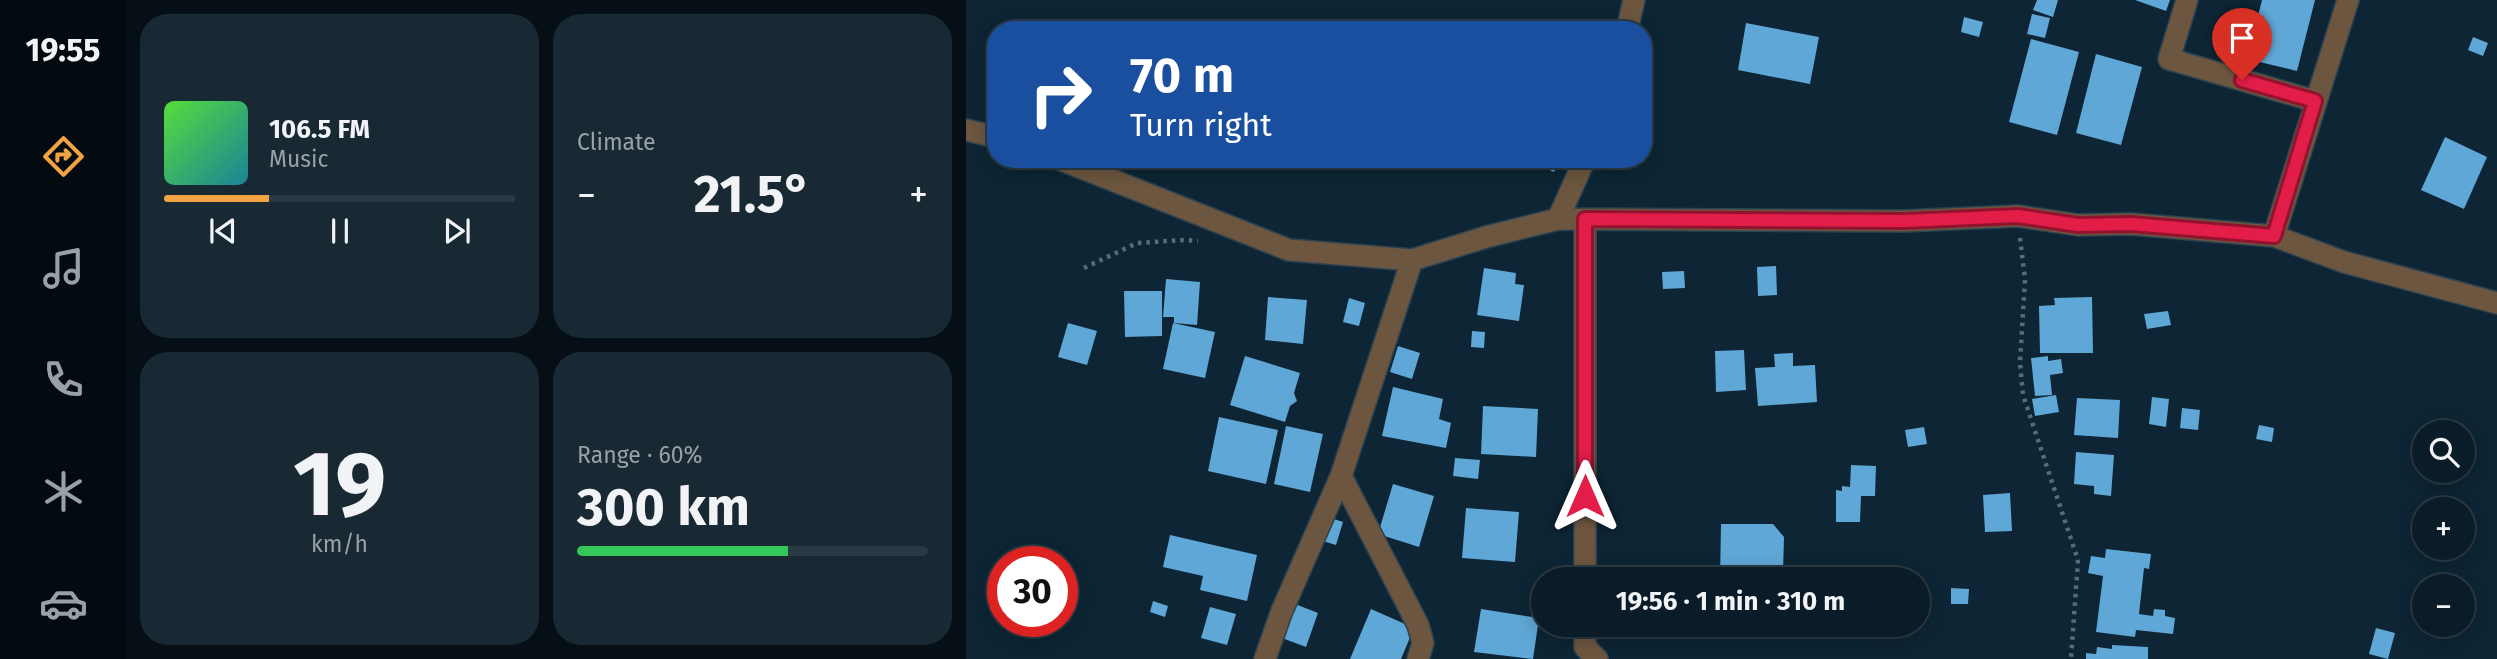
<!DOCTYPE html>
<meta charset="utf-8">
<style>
:root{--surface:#0a1c27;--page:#182933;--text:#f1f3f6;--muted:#99a1a7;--line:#2a3a44;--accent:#f3a442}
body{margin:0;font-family:"Fira Sans",sans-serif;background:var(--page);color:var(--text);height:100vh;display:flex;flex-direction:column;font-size:26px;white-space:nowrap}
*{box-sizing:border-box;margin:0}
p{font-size:23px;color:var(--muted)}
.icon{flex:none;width:38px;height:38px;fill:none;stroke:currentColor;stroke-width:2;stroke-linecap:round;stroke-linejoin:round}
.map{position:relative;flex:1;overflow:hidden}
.details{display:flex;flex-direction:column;gap:14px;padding:14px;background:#060f15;width:840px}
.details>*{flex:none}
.banner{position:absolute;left:21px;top:21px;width:665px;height:147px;border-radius:28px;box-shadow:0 4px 18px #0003,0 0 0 2px var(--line);background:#1a4fa0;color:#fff;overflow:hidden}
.buttons{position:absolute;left:1446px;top:420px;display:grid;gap:14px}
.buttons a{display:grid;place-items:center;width:63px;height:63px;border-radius:50%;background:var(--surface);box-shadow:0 4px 18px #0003,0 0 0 2px var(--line);font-size:35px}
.speed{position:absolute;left:21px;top:546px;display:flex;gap:14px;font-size:35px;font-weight:700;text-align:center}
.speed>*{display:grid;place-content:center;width:91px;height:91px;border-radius:50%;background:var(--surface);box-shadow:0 4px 18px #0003,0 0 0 2px var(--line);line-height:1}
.speed .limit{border:10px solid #d22;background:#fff;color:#111}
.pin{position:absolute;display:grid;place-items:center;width:60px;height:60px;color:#fff;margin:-72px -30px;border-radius:50% 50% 50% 0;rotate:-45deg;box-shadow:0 0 7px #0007}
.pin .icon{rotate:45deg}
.me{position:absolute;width:77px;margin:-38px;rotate:0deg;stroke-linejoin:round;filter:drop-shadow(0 0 5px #0008)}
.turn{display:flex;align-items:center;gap:24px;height:147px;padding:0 28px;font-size:32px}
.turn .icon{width:91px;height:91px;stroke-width:2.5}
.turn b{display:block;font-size:49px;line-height:60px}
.big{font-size:52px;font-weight:700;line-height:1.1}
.details .card{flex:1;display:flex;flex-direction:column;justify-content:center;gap:10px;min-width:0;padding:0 24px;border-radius:28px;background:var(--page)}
.details .dial{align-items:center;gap:0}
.dial b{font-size:91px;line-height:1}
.song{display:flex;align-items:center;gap:21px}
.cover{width:84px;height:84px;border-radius:10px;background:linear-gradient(135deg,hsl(110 70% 55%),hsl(190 70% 35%))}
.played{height:7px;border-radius:4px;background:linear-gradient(90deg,var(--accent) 30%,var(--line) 30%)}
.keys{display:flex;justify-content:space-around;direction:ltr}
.heat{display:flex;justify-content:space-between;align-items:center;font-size:38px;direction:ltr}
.charge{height:10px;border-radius:5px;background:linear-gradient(90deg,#34c759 60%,var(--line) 0)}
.details .tiles{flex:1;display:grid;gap:14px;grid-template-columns:repeat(2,1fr)}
.trip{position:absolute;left:565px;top:567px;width:399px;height:70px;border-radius:35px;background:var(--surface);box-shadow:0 4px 18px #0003,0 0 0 2px var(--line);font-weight:700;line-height:70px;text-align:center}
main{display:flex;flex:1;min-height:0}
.tabs{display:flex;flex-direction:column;width:126px;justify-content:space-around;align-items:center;background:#040b10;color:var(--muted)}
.tabs .icon{width:49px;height:49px}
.tabs .active{color:var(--accent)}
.tabs b{font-size:32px;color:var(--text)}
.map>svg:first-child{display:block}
</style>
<main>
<nav class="tabs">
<b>19:55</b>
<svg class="icon active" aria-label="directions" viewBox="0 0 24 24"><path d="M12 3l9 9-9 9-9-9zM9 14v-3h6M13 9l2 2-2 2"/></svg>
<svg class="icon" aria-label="music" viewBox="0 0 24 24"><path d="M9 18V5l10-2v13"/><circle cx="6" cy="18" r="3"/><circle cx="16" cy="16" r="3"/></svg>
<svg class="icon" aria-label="phone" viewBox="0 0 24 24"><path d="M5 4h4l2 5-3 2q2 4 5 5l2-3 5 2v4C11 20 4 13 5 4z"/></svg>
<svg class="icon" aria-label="climate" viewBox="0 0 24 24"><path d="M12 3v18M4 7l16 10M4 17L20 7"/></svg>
<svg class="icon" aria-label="car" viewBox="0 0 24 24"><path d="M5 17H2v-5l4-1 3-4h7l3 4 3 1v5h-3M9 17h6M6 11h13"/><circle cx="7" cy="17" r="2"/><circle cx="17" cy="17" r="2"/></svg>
</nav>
<section class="details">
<div class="tiles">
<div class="card">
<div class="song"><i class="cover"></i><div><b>106.5 FM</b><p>Music</p></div></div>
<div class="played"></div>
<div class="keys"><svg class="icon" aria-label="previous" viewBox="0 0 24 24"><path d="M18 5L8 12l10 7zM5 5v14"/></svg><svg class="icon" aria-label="pause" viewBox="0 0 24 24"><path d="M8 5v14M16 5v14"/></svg><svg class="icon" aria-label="next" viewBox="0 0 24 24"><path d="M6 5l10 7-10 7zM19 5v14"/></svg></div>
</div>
<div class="card"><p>Climate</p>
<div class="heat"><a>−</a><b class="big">21.5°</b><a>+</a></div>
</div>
<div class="card dial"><b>19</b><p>km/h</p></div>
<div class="card"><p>Range · 60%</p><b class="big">300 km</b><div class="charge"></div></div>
</div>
</section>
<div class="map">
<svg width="1531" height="659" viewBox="0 0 1531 659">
<rect width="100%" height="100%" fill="#0d2534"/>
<path fill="#5fa7d6" d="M1071,0h21l-5,17 -20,-7z
M1169,0h35l-4,11z
M1296,0h53l-18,71 -50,-12z
M1066,14l18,4 -5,20 -18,-4z
M998,17l19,5 -4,15 -18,-5z
M780,23l73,14 -9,47 -72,-14z
M1507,37l15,6 -5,13 -15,-6z
M1065,39l48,13 -22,83 -48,-13z
M1130,54l46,13 -21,78 -45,-12z
M1479,137l42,20 -23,52 -43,-19z
M573,159h17l3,2 -5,11 -17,-8z
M810,266l1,29 -19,1 -1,-29z
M518,268l32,5 -1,11 9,1 -5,36 -42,-6z
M718,271l1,17 -22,1 -1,-17z
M200,279l34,3 -3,43 -23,-2v-6h-11z
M158,291h38v45l-37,1z
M302,297l39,3 -4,44 -38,-4z
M1126,297l1,56h-53l-1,-47 16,-1 -1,-7z
M383,298l16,5 -6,23 -16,-4z
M1202,311l3,14 -24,4 -3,-15z
M102,323l29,8 -10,34 -29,-8z
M207,323l42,9 -10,46 -42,-9z
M506,331l13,1 -1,16 -13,-1z
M432,346l22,7 -8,26 -22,-7z
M778,350l2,40 -30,2 -1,-41z
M827,353v13l22,-1 2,37 -59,4 -3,-38 20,-1 -1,-13z
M279,356l55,17 -6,20 3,8 -7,5 -5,16 -55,-17z
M1082,356v5l13,-2 2,14 -13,2 2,20 -17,1 -4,-38z
M427,387l50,12 -4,20 12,4 -5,25 -64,-12z
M1090,395l3,17 -24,4 -3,-17z
M1186,397l17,2 -3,28 -17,-3z
M1111,398l43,2 -2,38 -44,-3z
M517,406l55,3 -2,48 -55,-3z
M1216,408l18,2 -2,20 -18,-2z
M253,417l59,13 -12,54 -58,-13z
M1293,425l15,3 -2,14 -16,-3z
M320,426l37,8 -13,58 -36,-8z
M958,427l3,17 -19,3 -3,-17z
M1110,452l38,3 -3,41 -17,-2v-8l-20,-2z
M489,458l25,2 -2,19 -25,-3z
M885,465l25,1 -1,30h-14l-1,26h-24v-32l6,1v-5l8,1z
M427,484l41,12 -15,51 -41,-13z
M1044,493l2,38 -27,1 -2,-37z
M500,508l53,4 -4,50 -53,-4z
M365,518l12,4 -7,23 -13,-4z
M755,524h52l11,13 -1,36h8v6h-71z
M204,535l87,20 -10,46 -47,-11 3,-14 -40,-9z
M1140,549l45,5 -2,15 -5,-1 -5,46 14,2 1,-7 11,1v6l10,2 -2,16 -37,-4 -1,7 -39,-5 7,-56 -15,-3 3,-17 14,2z
M985,588l18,1 -1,15h-17z
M187,601l15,5 -3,11 -15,-5z
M329,604l23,9 -12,34 -24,-9z
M244,607l26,7 -9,31 -26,-7z
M405,609l43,19 -13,31h-51z
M515,609l58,9 -6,41 -59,-7z
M662,625h24l1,6h-25z
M1410,628l19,5 -7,26 -19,-5z
M1146,645l36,2v12h-62v-6l10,1 1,-7 15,2z"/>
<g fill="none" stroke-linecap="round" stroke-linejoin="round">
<defs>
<path id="minor" d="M1221,0l-18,59 146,42
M661,30l7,-30
M0,130l30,7
M93,159l230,91 123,10 74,-23 72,-18 346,2 114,-5 60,9 53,-1 143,12 70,26 153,41
M592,219l27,-60
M1308,236l74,-236
M375,476l77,149 5,18 -5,16
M619,579v-360
M619,625v22l12,12
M299,659l16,-46 60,-137 71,-216"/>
</defs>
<use href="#minor" stroke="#2c4250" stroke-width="24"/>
<path stroke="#576b78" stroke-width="4.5" stroke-dasharray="3.5 5" stroke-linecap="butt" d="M1054,238l5,41 -5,84 3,32 55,165 -7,99
M118,268l53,-25 47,-3 14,1"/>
<use href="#minor" stroke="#6c563f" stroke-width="21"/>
</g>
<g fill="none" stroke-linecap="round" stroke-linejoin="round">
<defs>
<path id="route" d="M619,496v-277l319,2 114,-5 60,9 53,-1 143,12 41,-135 -73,-21"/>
</defs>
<use href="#route" stroke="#92132f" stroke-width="18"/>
<use href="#route" stroke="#e11d48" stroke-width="12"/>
</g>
</svg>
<div class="buttons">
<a><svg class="icon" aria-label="search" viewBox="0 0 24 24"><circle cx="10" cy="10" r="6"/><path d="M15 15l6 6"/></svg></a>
<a>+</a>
<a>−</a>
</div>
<div class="speed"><div class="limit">30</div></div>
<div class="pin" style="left:1276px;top:80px;background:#d93025"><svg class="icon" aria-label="arrive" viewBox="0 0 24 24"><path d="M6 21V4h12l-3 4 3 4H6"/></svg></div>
<svg class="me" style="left:619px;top:496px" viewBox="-20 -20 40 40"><path d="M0-17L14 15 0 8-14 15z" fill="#e11d48" stroke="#fff" stroke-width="4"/></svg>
<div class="trip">19:56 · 1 min · 310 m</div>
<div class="banner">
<div class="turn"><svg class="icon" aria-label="right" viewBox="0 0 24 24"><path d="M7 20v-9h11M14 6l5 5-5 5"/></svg><div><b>70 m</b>Turn right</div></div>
</div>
</div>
</main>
